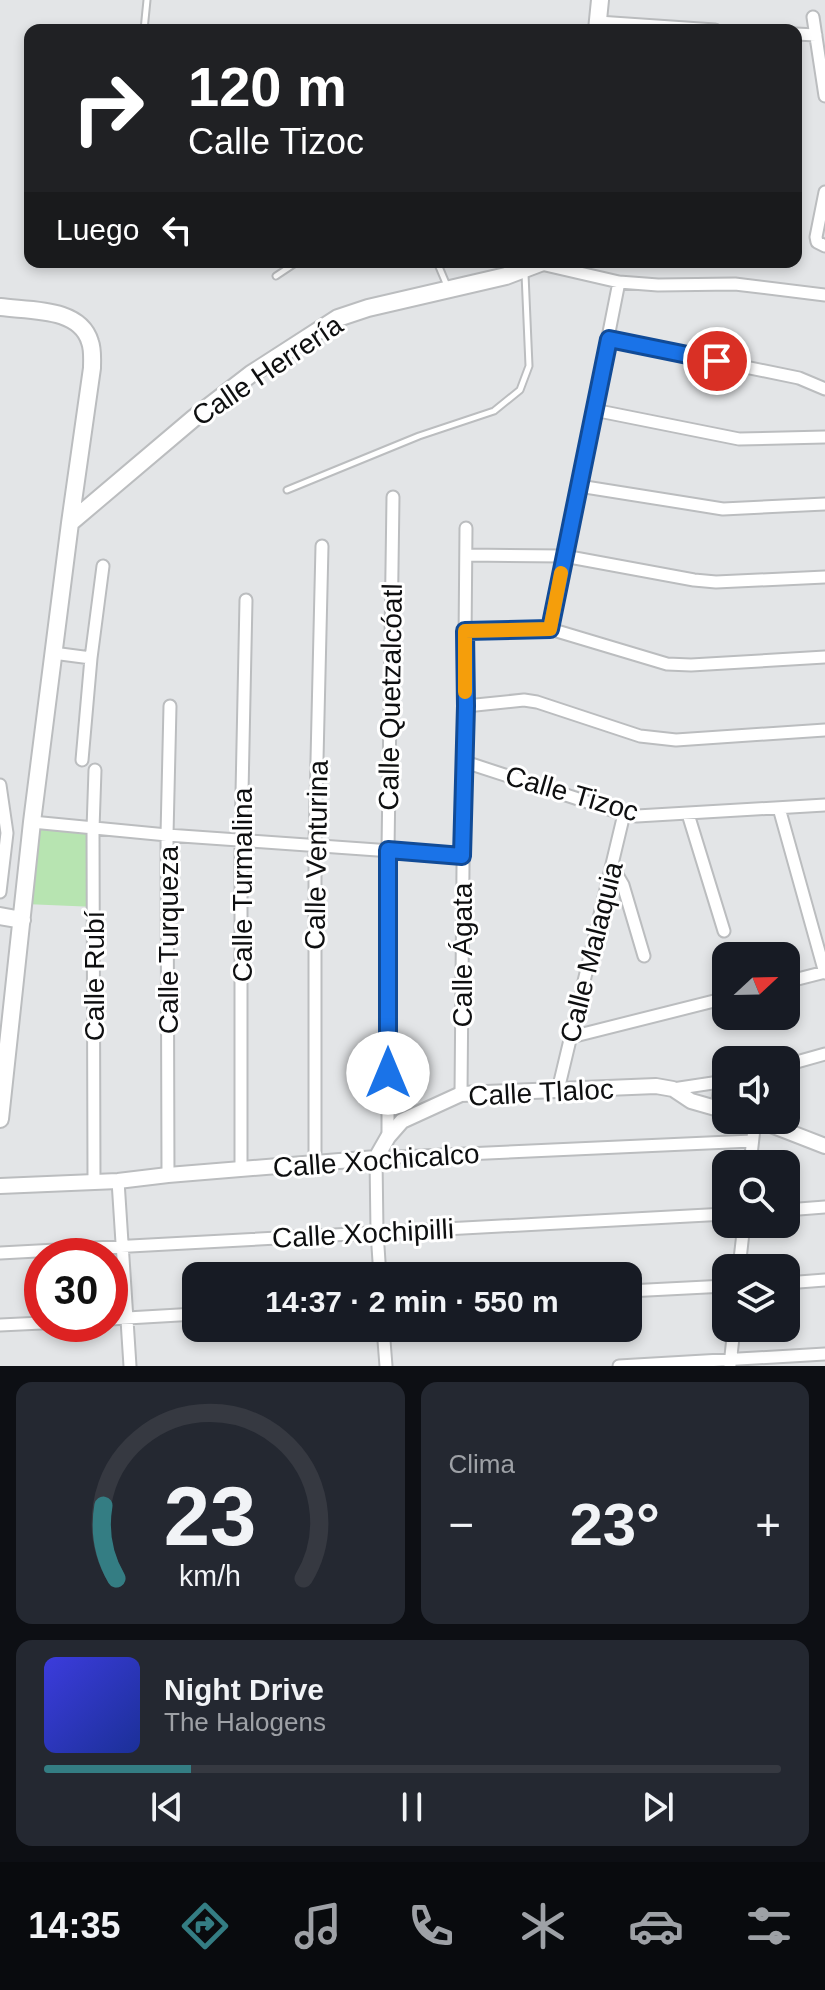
<!DOCTYPE html>
<html lang="es">
<meta charset="utf-8">
<style>
:root{--surface:#171b24;--page:#242831;--text:#f1f3f6;--muted:#9ea1a6;--line:#363941;--accent:#347d83}
body{margin:0;font-family:Helvetica,sans-serif;background:var(--page);color:var(--text);height:100vh;display:flex;flex-direction:column;font-size:30px;white-space:nowrap}
*{box-sizing:border-box;margin:0}
p{font-size:26px;color:var(--muted)}
.icon{flex:none;width:44px;height:44px;fill:none;stroke:currentColor;stroke-width:2;stroke-linecap:round;stroke-linejoin:round}
.map{position:relative;height:1366px;overflow:hidden}
.side{display:flex;flex-direction:column;gap:16px;padding:16px;background:#0d0f14;flex:1}
.side>*{flex:none}
.banner{position:absolute;left:24px;top:24px;width:778px;height:244px;border-radius:16px;box-shadow:0 4px 12px #0003;background:#202124;color:#fff;overflow:hidden}
.needle{width:52px;rotate:68deg}
.buttons{position:absolute;left:712px;top:942px;display:grid;gap:16px}
.buttons a{display:grid;place-items:center;width:88px;height:88px;border-radius:16px;background:var(--surface);box-shadow:0 4px 12px #0003;font-size:40px}
.speed{position:absolute;left:24px;top:1238px;display:flex;gap:16px;font-size:40px;font-weight:700;text-align:center}
.speed>*{display:grid;place-content:center;width:104px;height:104px;border-radius:50%;background:var(--surface);box-shadow:0 4px 12px #0003;line-height:1}
.speed .limit{border:12px solid #d22;background:#fff;color:#111}
.pin{position:absolute;display:grid;place-items:center;width:68px;height:68px;color:#fff;margin:-34px;border:4px solid #fff;border-radius:50%;box-shadow:0 2px 8px #0007}
.me{position:absolute;width:88px;margin:-44px;rotate:0deg;stroke-linejoin:round;filter:drop-shadow(0 0 6px #0008)}
.turn{display:flex;align-items:center;gap:28px;height:168px;padding:0 32px;font-size:36px}
.turn .icon{width:104px;height:104px;stroke-width:2.5}
.turn b{display:block;font-size:56px;line-height:68px}
.then{display:flex;align-items:center;height:76px;padding:0 32px;background:#0003;gap:16px;font-size:30px}
.big{font-size:60px;font-weight:800;line-height:1.1}
.side .card{flex:1;display:flex;flex-direction:column;justify-content:center;gap:12px;min-width:0;padding:0 28px;border-radius:16px;background:var(--page)}
.side .dial{align-items:center;gap:0}
.dial svg{height:208px;overflow:visible;fill:none;stroke:var(--line);stroke-width:7;stroke-linecap:round;text-anchor:middle}
.dial text{fill:var(--text);stroke:none}
.song{display:flex;align-items:center;gap:24px}
.cover{width:96px;height:96px;border-radius:12px;background:linear-gradient(135deg,hsl(240 70% 55%),hsl(230 70% 35%))}
.played{height:8px;border-radius:4px;background:linear-gradient(90deg,var(--accent) 20%,var(--line) 20%)}
.keys{display:flex;justify-content:space-around;direction:ltr}
.heat{display:flex;justify-content:space-between;align-items:center;font-size:44px;direction:ltr}
.side .tiles{flex:1;display:grid;gap:16px;grid-template-columns:1fr 1fr}
.card:last-child{grid-column:span 2}
.trip{position:absolute;left:182px;top:1262px;width:460px;height:80px;border-radius:16px;background:var(--surface);box-shadow:0 4px 12px #0003;font-weight:800;line-height:80px;text-align:center}
.tab-bar{display:flex;height:128px;justify-content:space-around;align-items:center;background:#090b0e;color:var(--muted)}
.tab-bar .icon{width:56px;height:56px}
.tab-bar .selected{color:var(--accent)}
.tab-bar b{font-size:36px;color:var(--text)}
.map>svg:first-child{display:block}
</style>
<div class="map">
<svg width="825" height="1366" viewBox="0 0 825 1366">
<rect width="100%" height="100%" fill="#e3e5e7"/>
<path fill="#b7e4b1" d="M35,825l60,4 1,78 -71,-3z"/>
<g fill="none" stroke-linecap="round" stroke-linejoin="round">
<defs>
<path id="service" d="M144,30l3,-30
M437,262l11,26
M276,276l21,-14
M287,490l132,-54 75,-25 26,-21 9,-24 -4,-92"/>
<path id="minor" d="M813,17l12,79
M598,22l117,8
M796,34l20,1
M825,192l-9,45 1,5 8,4
M541,264l78,18 39,3 77,-1 90,11
M609,339l190,39 26,11
M594,410l145,29 86,-2
M579,486l144,23 102,-5
M466,555l98,1 130,24 22,2 109,-5
M550,629l69,-347
M465,631l85,-2 117,35 24,1 134,-8
M53,653l38,5
M466,706l58,-6 13,2 103,34 36,4 149,-10
M82,760l9,-102 12,-92
M465,762l159,52 13,2 188,-11
M0,785l7,48 -7,59
M779,808l46,165
M688,814l36,117
M32,822l135,13 295,21
M612,866l11,19 21,71
M786,982l39,-10
M571,1037l155,-39
M786,1065l39,-11
M673,1089l53,-8
M558,1090l66,-276
M461,1094l5,-566
M717,1109l3,-26
M388,1137v-287l5,-353
M315,1163v-318l7,-299
M750,1164l5,-44
M241,1169v-328l5,-241
M168,1175l-1,-340 3,-129
M94,1181l-1,-352 2,-59
M118,1181l12,185
M786,1210l39,-3
M0,1253l726,-39
M739,1268l5,-44
M380,1276l-3,-44 -1,-74 376,-17
M786,1283l39,-3
M628,1291l98,-5
M110,1319l86,-5
M0,1325l42,-2
M383,1328l3,38
M730,1365l4,-37
M619,1366l206,-12"/>
<path id="tertiary" d="M758,1120l67,26
M0,1186l118,-5 50,-6 208,-17 12,-21 14,-16 59,-27 195,-8 17,3 18,12 35,10"/>
<path id="secondary" d="M597,30l3,-30
M0,307c29,4 80,0 90,35 3,8 2,18 2,26l-22,155 -38,299 -32,297
M70,523l124,-105 57,-44 87,-56 30,-10 138,-32 37,-14
M0,916l22,4"/>
</defs>
<use href="#service" stroke="#bbbdbf" stroke-width="9"/>
<use href="#minor" stroke="#bbbdbf" stroke-width="15"/>
<use href="#tertiary" stroke="#bbbdbf" stroke-width="18"/>
<use href="#secondary" stroke="#bbbdbf" stroke-width="20"/>
<use href="#service" stroke="#fff" stroke-width="5"/>
<use href="#minor" stroke="#fff" stroke-width="11"/>
<use href="#tertiary" stroke="#fff" stroke-width="14"/>
<use href="#secondary" stroke="#fff" stroke-width="16"/>
</g>
<g fill="none" stroke-linecap="round" stroke-linejoin="round">
<defs>
<path id="route" d="M388,1073v-223l74,6 4,-150 -1,-75 85,-2 59,-290 108,22"/>
</defs>
<use href="#route" stroke="#114b97" stroke-width="20"/>
<use href="#route" stroke="#1a73e8" stroke-width="14"/>
<path stroke="#f59e0b" stroke-width="14" d="M465,692v-61l85,-2 11,-56"/>
</g>
<g text-anchor="middle" stroke-width="6" stroke-linejoin="round" paint-order="stroke">
<g font-size="28" fill="#0e0f10" stroke="#fff">
<text transform="translate(267 370) rotate(-34)" y="10">Calle Herrería</text>
<text transform="translate(390 697) rotate(-89)" y="10">Calle Quetzalcóatl</text>
<text transform="translate(572 793) rotate(16)" y="10">Calle Tizoc</text>
<text transform="translate(316 855) rotate(-89)" y="10">Calle Venturina</text>
<text transform="translate(242 885) rotate(-90)" y="10">Calle Turmalina</text>
<text transform="translate(168 940) rotate(-90)" y="10">Calle Turqueza</text>
<text transform="translate(591 952) rotate(-76)" y="10">Calle Malaquia</text>
<text transform="translate(462 955) rotate(-90)" y="10">Calle Ágata</text>
<text transform="translate(94 976) rotate(-90)" y="10">Calle Rubí</text>
<text transform="translate(541 1092) rotate(-3)" y="10">Calle Tlaloc</text>
<text transform="translate(376 1160) rotate(-4)" y="10">Calle Xochicalco</text>
<text transform="translate(363 1233) rotate(-3)" y="10">Calle Xochipilli</text>
</g>
</g>
</svg>
<div class="buttons">
<a><svg class="needle" viewBox="-14 -14 28 28"><path d="M0-13l5 13h-10z" fill="#e53935"/><path d="M0 13l5-13h-10z" fill="#9ea1a6"/></svg></a>
<a><svg class="icon" aria-label="sound" viewBox="0 0 24 24"><path d="M4 9h4l5-4v14l-5-4H4zM17 9q2 3 0 6"/></svg></a>
<a><svg class="icon" aria-label="search" viewBox="0 0 24 24"><circle cx="10" cy="10" r="6"/><path d="M15 15l6 6"/></svg></a>
<a><svg class="icon" aria-label="layers" viewBox="0 0 24 24"><path d="M12 4l9 5-9 5-9-5zM3 14l9 5 9-5"/></svg></a>
</div>
<div class="speed"><div class="limit">30</div></div>
<div class="pin" style="left:717px;top:361px;background:#d93025"><svg class="icon" aria-label="arrive" viewBox="0 0 24 24"><path d="M6 21V4h12l-3 4 3 4H6"/></svg></div>
<svg class="me" style="left:388px;top:1073px" viewBox="-20 -20 40 40"><circle r="19" fill="#fff"/><path d="M0-13L10 11 0 6-10 11z" fill="#1a73e8"/></svg>
<div class="trip">14:37 · 2 min · 550 m</div>
<div class="banner">
<div class="turn"><svg class="icon" aria-label="right" viewBox="0 0 24 24"><path d="M7 20v-9h11M14 6l5 5-5 5"/></svg><div><b>120 m</b>Calle Tizoc</div></div>
<div class="then">Luego<svg class="icon" aria-label="left" viewBox="0 0 24 24"><path d="M17 20v-9H6M10 6l-5 5 5 5"/></svg></div>
</div>
</div>
<section class="side">
<div class="tiles">
<div class="card dial"><svg viewBox="0 0 100 80">
<path d="M14 69A42 42 0 1 1 86 69"/>
<path d="M14 69A42 42 0 0 1 9 41" stroke="#347d83"/>
<text x="50" y="56" font-size="32" font-weight="700">23</text>
<text x="50" y="72" font-size="11">km/h</text>
</svg></div>
<div class="card"><p>Clima</p>
<div class="heat"><a>−</a><b class="big">23°</b><a>+</a></div>
</div>
<div class="card">
<div class="song"><i class="cover"></i><div><b>Night Drive</b><p>The Halogens</p></div></div>
<div class="played"></div>
<div class="keys"><svg class="icon" aria-label="previous" viewBox="0 0 24 24"><path d="M18 5L8 12l10 7zM5 5v14"/></svg><svg class="icon" aria-label="pause" viewBox="0 0 24 24"><path d="M8 5v14M16 5v14"/></svg><svg class="icon" aria-label="next" viewBox="0 0 24 24"><path d="M6 5l10 7-10 7zM19 5v14"/></svg></div>
</div>
</div>
</section>
<nav class="tab-bar">
<b>14:35</b>
<svg class="icon selected" aria-label="directions" viewBox="0 0 24 24"><path d="M12 3l9 9-9 9-9-9zM9 14v-3h6M13 9l2 2-2 2"/></svg>
<svg class="icon" aria-label="music" viewBox="0 0 24 24"><path d="M9 18V5l10-2v13"/><circle cx="6" cy="18" r="3"/><circle cx="16" cy="16" r="3"/></svg>
<svg class="icon" aria-label="phone" viewBox="0 0 24 24"><path d="M5 4h4l2 5-3 2q2 4 5 5l2-3 5 2v4C11 20 4 13 5 4z"/></svg>
<svg class="icon" aria-label="climate" viewBox="0 0 24 24"><path d="M12 3v18M4 7l16 10M4 17L20 7"/></svg>
<svg class="icon" aria-label="car" viewBox="0 0 24 24"><path d="M5 17H2v-5l4-1 3-4h7l3 4 3 1v5h-3M9 17h6M6 11h13"/><circle cx="7" cy="17" r="2"/><circle cx="17" cy="17" r="2"/></svg>
<svg class="icon" aria-label="filters" viewBox="0 0 24 24"><path d="M4 7h16M4 17h16"/><circle cx="9" cy="7" r="2"/><circle cx="15" cy="17" r="2"/></svg>
</nav>
